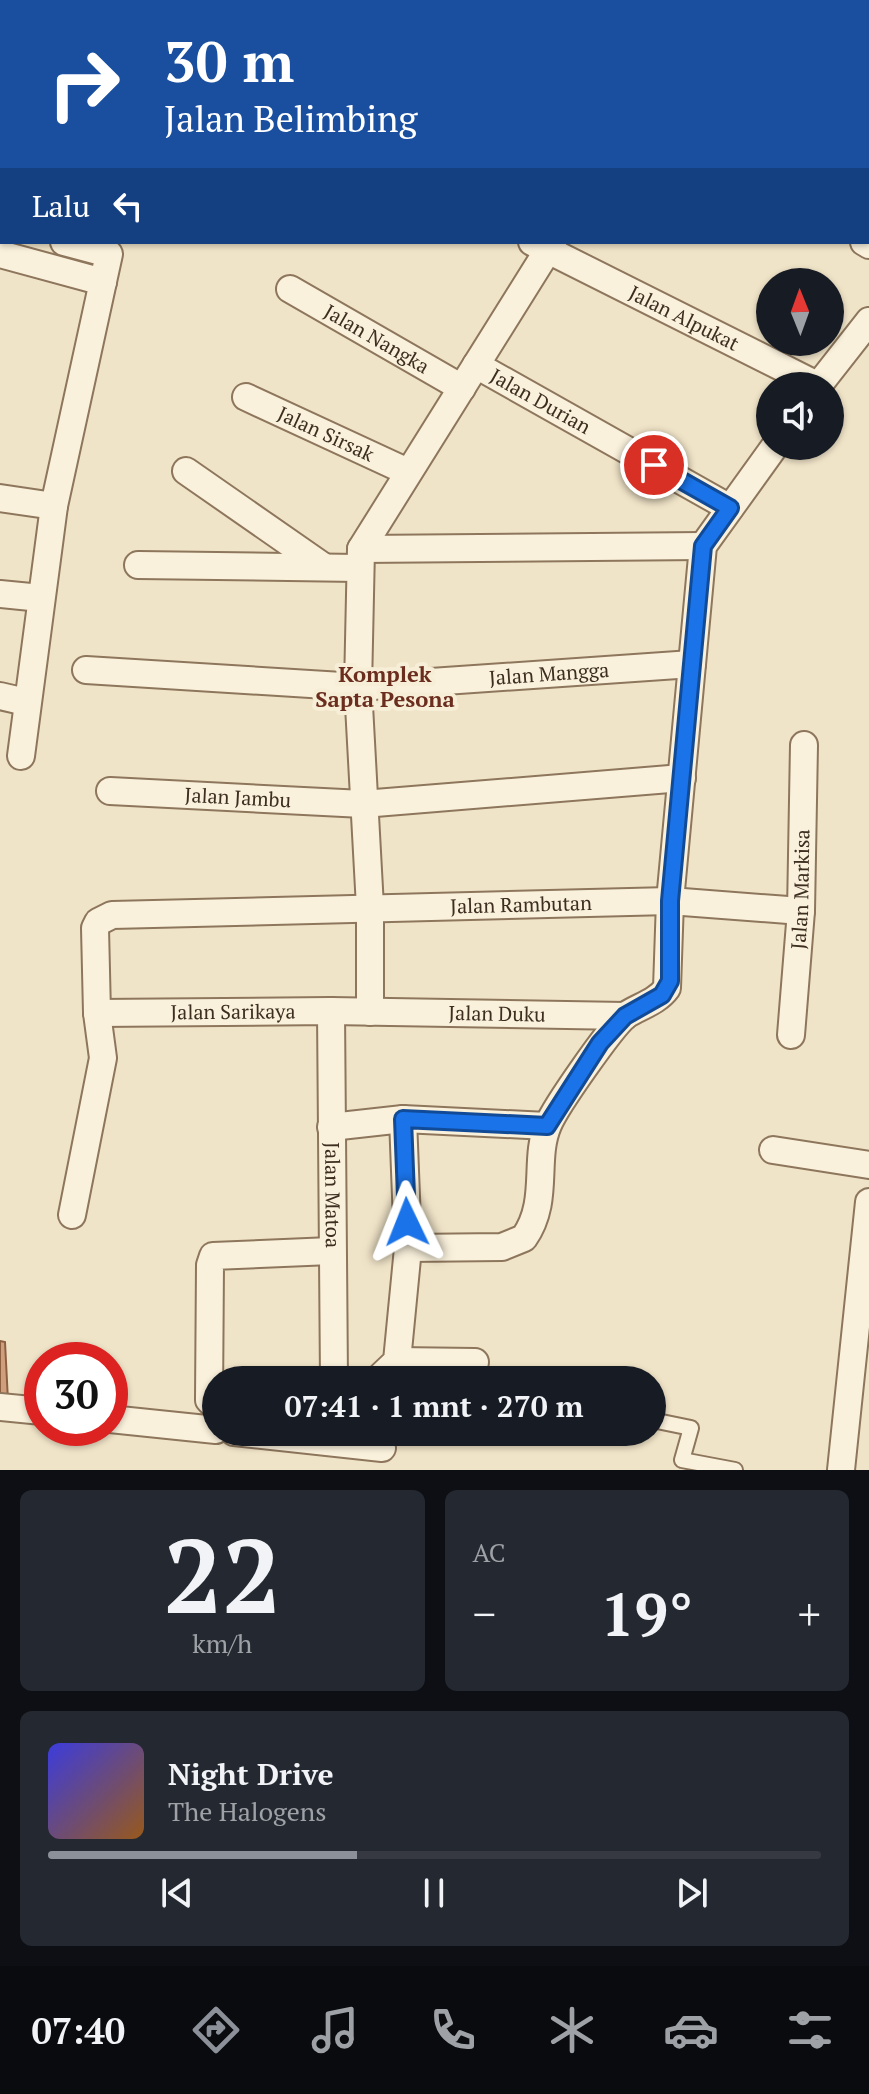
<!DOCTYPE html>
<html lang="id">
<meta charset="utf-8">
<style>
:root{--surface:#171b24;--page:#242831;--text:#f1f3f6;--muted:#9ea1a6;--line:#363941;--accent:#8c9099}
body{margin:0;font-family:"PT Serif",serif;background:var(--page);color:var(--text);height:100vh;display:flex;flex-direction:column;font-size:30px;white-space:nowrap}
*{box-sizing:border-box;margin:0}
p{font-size:26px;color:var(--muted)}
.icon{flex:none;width:44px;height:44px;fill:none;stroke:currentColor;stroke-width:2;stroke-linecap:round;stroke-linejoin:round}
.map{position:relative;height:1470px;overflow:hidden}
.details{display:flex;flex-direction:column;gap:20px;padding:20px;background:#0d0f14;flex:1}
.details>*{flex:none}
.guide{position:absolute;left:0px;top:0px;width:870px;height:244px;box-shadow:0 2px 6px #0004;background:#1a4fa0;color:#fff;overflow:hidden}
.needle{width:52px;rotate:359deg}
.buttons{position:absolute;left:756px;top:268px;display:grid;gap:16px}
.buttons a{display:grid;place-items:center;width:88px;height:88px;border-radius:50%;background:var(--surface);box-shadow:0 2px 6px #0004;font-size:40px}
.speed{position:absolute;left:24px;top:1342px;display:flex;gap:16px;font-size:40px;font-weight:700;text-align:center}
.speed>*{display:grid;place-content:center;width:104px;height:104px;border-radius:50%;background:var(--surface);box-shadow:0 2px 6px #0004;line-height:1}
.speed .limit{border:12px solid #d22;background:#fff;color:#111}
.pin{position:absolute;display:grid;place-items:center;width:68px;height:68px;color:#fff;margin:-34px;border:4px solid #fff;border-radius:50%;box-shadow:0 2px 8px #0007}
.me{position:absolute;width:88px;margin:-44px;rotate:358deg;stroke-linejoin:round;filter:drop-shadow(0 0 6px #0008)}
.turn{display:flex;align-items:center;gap:28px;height:168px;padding:0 32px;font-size:36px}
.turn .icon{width:104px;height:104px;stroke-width:2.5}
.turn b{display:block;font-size:56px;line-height:68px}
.then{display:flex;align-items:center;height:76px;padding:0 32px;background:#0003;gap:16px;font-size:30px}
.big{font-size:60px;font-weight:700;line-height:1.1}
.details .widget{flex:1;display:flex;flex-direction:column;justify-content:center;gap:12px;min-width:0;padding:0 28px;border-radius:12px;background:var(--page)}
.details .dial{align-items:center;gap:0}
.dial b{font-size:104px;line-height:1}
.song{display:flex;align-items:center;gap:24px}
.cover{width:96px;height:96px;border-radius:12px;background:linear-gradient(135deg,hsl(240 70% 55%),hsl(30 70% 35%))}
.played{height:8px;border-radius:4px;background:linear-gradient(90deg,var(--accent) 40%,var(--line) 40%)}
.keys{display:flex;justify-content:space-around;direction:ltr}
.heat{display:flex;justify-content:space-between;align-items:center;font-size:44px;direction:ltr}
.details .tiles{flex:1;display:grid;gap:20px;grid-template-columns:1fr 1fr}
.widget:last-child{grid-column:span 2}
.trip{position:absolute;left:202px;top:1366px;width:464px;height:80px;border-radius:40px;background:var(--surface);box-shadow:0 2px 6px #0004;font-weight:700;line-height:80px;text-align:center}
.tabs{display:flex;height:128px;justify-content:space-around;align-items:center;background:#090b0e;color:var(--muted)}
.tabs .icon{width:56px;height:56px}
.tabs .active{color:var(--accent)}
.tabs b{font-size:36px;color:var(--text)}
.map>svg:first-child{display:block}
</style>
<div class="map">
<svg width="869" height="1470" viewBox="0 0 869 1470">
<rect width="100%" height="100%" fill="#f0e4c8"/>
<path fill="#cf9f7d" stroke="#8d5f41" stroke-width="2" d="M0,1341l5,1 3,59h-8z"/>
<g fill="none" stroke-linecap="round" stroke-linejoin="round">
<defs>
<path id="service" d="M652,1420l39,8 -9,32 53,10"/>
<g id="minor">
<path d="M382,0l3,2"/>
<path d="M799,0l6,2"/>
<path d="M42,2l1,-2"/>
<path d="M691,2l1,-2"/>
<path d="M868,24l1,1"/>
<path d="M0,167l2,-8"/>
<path d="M868,182h1"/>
<path d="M0,225h2"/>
<path id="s1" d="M532,242l287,144"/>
<path d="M864,242l5,3"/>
<path d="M0,254l103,28"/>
<path id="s2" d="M290,289l172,99"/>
<path id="s3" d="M476,365l254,143"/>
<path d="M818,386l51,-65"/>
<path id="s4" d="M246,397l162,75"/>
<path d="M186,471l138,96"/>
<path d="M0,498l54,8"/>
<path d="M361,549l342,-3"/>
<path d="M138,565l220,3"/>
<path d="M0,594l41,4"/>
<path id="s5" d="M86,670l272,17 334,-23"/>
<path d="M0,696l26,6"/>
<path d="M21,756l33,-250 55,-252 -45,-12"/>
<path id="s6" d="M110,791l253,13 319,-26"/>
<path id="s7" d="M331,1011l3,369"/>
<path d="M370,1012v-105l-12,-220 3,-138 192,-307"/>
<path id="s8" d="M97,1013l234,-2 294,5"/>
<path id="s9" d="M791,1035l10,-124 3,-166"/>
<path d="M331,1127l72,-8 144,7"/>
<path d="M773,1150l96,15"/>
<path id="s10" d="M72,1215l31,-157 -6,-45 -2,-85 3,-6 14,-7 558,-14 131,10"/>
<path d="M408,1248l94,-1 22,-9c26,-37 9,-78 24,-113 8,-19 63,-98 78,-110 14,-9 31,-13 41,-27l3,-87 33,-355 72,-100"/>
<path d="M397,1361l78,1"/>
<path d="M377,1380l20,-19 11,-113 -5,-129"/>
<path d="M0,1407l42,4"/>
<path d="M216,1407l-7,-7 1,-135 3,-9 118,-5"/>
<path d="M110,1419l106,11"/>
<path d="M234,1432l148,16"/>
<path d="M841,1470l28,-268"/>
</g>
</defs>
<use href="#service" stroke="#8d765c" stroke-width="18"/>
<use href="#minor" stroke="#8d765c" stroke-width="30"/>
<use href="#service" stroke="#faf1dc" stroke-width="14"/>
<use href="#minor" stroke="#faf1dc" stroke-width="26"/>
</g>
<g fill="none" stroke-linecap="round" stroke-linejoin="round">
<defs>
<path id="route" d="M407,1222l-4,-103 144,7 53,-83 25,-27 37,-21 8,-14v-80l33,-355 27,-38 -76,-43"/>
</defs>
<use href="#route" stroke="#114b97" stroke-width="20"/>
<use href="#route" stroke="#1a73e8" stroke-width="14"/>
</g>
<g text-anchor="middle" stroke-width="8" stroke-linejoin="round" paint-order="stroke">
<g font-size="20" fill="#3d2e20" stroke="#f7eed8">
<text dy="7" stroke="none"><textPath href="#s1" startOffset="170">Jalan Alpukat</textPath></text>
<text dy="7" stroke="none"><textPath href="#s2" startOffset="100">Jalan Nangka</textPath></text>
<text dy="7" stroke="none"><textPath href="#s3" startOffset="74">Jalan Durian</textPath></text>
<text dy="7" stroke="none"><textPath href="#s4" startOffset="88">Jalan Sirsak</textPath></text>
<text dy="7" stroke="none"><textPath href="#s5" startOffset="464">Jalan Mangga</textPath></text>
<text dy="7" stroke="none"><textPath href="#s6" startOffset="128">Jalan Jambu</textPath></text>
<text dy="7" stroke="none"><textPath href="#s9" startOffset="146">Jalan Markisa</textPath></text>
<text dy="7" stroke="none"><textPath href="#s10" startOffset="722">Jalan Rambutan</textPath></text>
<text dy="7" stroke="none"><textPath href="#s8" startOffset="136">Jalan Sarikaya</textPath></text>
<text dy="7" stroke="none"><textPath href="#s8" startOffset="400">Jalan Duku</textPath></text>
<text dy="7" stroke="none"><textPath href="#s7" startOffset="184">Jalan Matoa</textPath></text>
</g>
<g font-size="22" font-weight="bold" fill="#6b2e1e" stroke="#f7eed8">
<text x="385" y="682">Komplek<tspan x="385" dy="25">Sapta Pesona</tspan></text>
</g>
</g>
</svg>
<div class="buttons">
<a><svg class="needle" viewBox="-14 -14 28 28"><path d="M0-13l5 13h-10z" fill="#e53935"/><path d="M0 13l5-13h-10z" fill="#9ea1a6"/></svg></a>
<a><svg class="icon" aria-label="sound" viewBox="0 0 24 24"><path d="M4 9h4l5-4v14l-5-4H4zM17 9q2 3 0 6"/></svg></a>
</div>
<div class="speed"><div class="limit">30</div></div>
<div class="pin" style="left:654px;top:465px;background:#d93025"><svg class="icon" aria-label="arrive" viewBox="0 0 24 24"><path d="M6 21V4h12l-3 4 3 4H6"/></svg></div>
<svg class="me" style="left:407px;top:1222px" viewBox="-20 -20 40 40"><path d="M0-17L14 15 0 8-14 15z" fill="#1a73e8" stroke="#fff" stroke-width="4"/></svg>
<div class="trip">07:41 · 1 mnt · 270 m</div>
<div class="guide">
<div class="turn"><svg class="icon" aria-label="right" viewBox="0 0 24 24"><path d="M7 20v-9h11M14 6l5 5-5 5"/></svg><div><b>30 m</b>Jalan Belimbing</div></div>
<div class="then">Lalu<svg class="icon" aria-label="left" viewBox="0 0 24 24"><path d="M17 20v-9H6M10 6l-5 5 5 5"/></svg></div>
</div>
</div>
<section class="details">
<div class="tiles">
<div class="widget dial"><b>22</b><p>km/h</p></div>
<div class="widget"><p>AC</p>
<div class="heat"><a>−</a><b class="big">19°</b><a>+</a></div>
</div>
<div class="widget">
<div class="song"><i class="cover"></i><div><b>Night Drive</b><p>The Halogens</p></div></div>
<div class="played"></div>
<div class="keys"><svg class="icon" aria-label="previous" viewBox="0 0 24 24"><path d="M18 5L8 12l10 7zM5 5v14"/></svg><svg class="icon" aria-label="pause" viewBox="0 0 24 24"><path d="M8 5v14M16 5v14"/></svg><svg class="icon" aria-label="next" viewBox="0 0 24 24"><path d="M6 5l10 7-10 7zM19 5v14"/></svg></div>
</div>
</div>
</section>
<nav class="tabs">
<b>07:40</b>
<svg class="icon active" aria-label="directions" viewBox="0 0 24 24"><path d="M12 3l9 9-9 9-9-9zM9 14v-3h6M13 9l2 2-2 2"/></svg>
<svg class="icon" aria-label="music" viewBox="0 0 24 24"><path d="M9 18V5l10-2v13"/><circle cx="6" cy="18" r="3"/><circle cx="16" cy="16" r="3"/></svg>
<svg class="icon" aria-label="phone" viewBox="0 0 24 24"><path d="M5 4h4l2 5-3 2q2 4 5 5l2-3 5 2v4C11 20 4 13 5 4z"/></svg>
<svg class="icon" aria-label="climate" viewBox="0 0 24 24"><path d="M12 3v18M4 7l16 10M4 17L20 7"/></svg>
<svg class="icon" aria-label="car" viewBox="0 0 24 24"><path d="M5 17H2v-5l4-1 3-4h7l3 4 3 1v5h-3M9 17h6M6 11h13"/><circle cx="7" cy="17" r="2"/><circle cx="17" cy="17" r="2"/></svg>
<svg class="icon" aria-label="filters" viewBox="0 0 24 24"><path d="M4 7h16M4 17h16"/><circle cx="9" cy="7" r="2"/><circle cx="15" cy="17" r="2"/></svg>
</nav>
